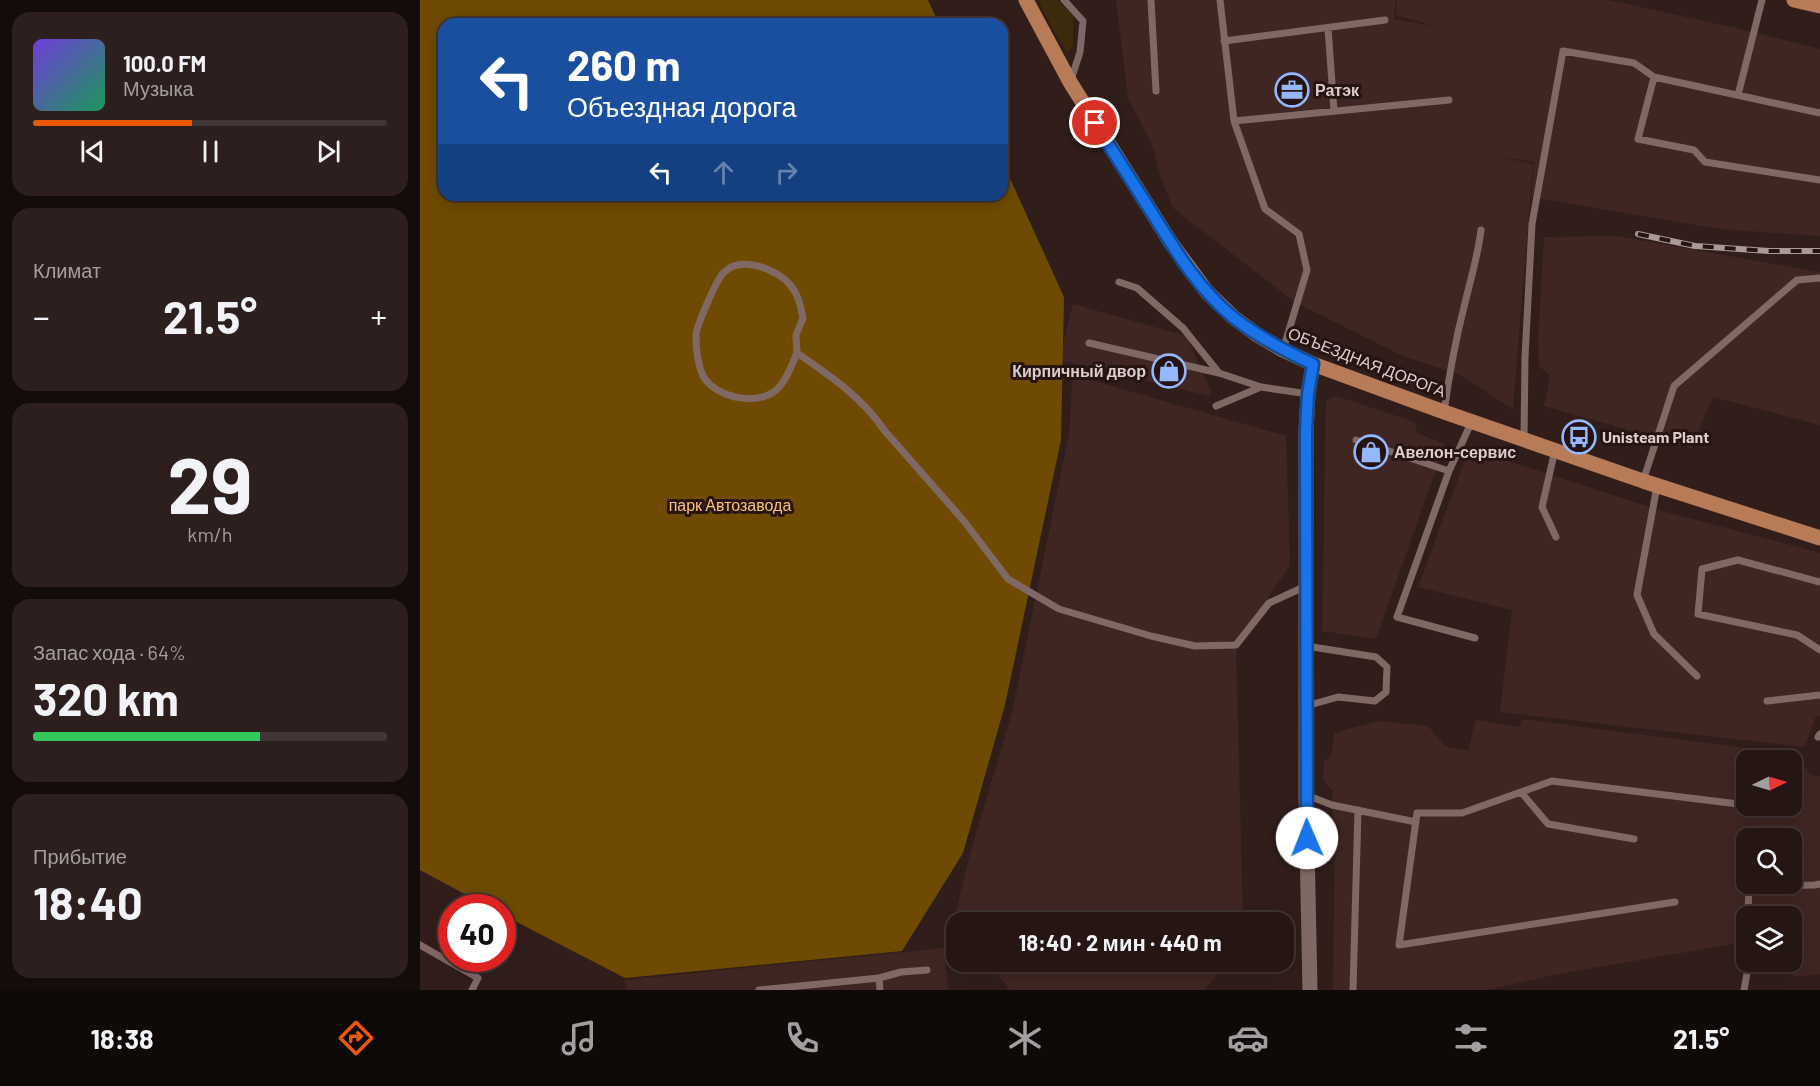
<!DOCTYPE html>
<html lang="ru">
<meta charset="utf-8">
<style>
:root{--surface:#251614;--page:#2d1f1d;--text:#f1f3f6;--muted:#a39fa0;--line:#423534;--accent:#ea580c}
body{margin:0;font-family:Barlow,sans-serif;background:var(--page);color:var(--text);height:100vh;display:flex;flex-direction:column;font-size:22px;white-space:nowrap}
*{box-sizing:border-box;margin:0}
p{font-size:20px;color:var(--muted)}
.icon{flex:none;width:33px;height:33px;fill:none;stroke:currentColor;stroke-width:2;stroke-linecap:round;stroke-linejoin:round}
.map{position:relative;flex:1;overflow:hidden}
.side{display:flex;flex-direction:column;gap:12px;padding:12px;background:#140c0b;width:420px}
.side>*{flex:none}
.banner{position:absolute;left:18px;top:18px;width:570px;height:183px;border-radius:18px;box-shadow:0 3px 15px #0003,0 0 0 2px var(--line);background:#1a4fa0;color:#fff;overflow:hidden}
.needle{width:39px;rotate:85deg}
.controls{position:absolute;left:1316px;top:750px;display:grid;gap:12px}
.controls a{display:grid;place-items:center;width:66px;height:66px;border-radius:12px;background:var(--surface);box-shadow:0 3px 15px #0003,0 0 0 2px var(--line);font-size:30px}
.speed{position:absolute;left:18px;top:894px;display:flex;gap:12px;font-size:30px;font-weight:700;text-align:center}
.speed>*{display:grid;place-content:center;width:78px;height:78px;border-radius:50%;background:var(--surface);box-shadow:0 3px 15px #0003,0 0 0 2px var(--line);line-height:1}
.speed .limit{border:9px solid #d22;background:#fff;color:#111}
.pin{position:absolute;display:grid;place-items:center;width:51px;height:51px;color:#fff;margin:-26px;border:3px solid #fff;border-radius:50%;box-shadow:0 2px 6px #0007}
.me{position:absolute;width:66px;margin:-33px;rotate:359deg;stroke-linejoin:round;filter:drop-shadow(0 0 4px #0008)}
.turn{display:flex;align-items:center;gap:21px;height:126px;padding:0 30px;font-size:27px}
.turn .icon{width:78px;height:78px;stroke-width:2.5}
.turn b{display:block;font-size:42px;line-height:51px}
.lanes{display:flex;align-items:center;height:57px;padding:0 30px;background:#0003;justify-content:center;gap:30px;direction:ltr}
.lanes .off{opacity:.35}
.big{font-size:45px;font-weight:700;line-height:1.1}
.side .card{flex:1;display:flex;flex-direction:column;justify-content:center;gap:9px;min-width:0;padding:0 21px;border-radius:18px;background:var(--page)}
.side .dial{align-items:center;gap:0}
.dial b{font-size:78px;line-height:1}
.song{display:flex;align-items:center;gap:18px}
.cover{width:72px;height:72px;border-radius:9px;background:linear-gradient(135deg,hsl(260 70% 55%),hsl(150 70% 35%))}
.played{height:6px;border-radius:3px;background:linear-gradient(90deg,var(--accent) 45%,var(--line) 45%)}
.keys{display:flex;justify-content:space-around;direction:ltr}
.heat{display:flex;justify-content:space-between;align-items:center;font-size:33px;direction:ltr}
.charge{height:9px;border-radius:4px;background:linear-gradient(90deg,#34c759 64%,var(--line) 0)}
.trip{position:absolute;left:526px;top:912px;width:348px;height:60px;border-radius:18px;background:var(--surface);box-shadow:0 3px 15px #0003,0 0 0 2px var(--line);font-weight:700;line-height:60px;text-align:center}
.dock{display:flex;height:96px;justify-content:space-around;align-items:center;background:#0f0908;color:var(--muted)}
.dock .icon{width:42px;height:42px}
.dock .active{color:var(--accent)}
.dock b{font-size:27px;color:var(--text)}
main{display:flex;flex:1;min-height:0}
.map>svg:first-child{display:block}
</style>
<main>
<section class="side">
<div class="card">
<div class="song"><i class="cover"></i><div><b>100.0 FM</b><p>Музыка</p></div></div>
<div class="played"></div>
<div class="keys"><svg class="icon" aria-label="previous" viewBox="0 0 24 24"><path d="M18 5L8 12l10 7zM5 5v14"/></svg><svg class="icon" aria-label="pause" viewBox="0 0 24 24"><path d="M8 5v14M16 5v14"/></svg><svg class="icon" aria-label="next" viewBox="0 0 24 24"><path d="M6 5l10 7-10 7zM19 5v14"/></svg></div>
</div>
<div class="card"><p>Климат</p>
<div class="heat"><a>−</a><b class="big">21.5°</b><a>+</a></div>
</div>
<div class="card dial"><b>29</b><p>km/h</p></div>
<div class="card"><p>Запас хода · 64%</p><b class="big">320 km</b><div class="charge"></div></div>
<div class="card"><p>Прибытие</p><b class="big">18:40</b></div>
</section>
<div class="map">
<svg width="1400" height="990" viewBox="0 0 1400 990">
<rect width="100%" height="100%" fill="#311e1b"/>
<path fill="#402622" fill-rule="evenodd" d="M696,0h280l-2,19 41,7 -39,-11 1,-15h212l127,28 84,21v187l-101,-7 -188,-32 3,-35 -43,-7 42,9 -20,245 -55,-35 -55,-18 -107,-53 -123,-95 -13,-32 -7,-29 -25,-49z
M1197,236l203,36v153l-107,-28 -22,51 -147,-42 6,-30 -11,-10 -1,-25 6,-104z
M653,304l113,32 25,55 -1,5 -151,-36z
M653,375l213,61 4,129 -54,80 7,277h-286v15l-6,-4 19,-79 42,-141 57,-279z
M916,396l79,26 2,11 28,11 -69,195 -54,-8 4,-230z
M1063,453l179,58 158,42v163h-4l-12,31 -304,-35 12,-102 -94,-23 47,-127z
M1102,719l277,36 11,20 10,1v198l-28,3 -1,-61h-45v26l-183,31 -77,17h-153l2,-150 -3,-35 1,-14 -10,-11 1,-18 8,-9 2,-20 45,-12 49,5 17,20 23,5 8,-31 44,7zM1326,760h45v46h-45zM1326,838h45v46h-45z
M524,948l4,42h-322l-1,-10z
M568,962h239l-22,28h-195z"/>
<path fill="#3c2a0c" d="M618,0h19l16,15v32l-6,5 -16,-26z"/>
<path fill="#6f4b01" d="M0,0h508l11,24h-495v171h558v-34l62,136 -3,143 -56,265 -42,148 -61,98 -277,27 -122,-63 -1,-7 -13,-1 -69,-37z"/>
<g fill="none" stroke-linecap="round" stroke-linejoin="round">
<path stroke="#806965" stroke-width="7" d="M644,0l19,21 -3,31 -9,28
M731,0l5,91
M800,0l14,121 31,88 34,25 8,36 -24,80
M908,28l6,83
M804,41l161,-21
M1234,77l-16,62 56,11 11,12 115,18
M1318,95l24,-95
M814,121l215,-21
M699,282l18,6 46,40 36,45
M669,343l130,30 42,14 47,7
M377,353l-1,-18 7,-17c-2,-9 -3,-18 -8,-26 -10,-19 -44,-34 -64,-25 -3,2 -9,6 -10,9 -6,8 -25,51 -25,59 0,12 2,30 7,41 13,23 60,32 77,10 8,-9 12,-22 17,-33 32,22 65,44 87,77l80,91 44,58 51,30 92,27 44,10 41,-1 33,-42 37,-17
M796,406l45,-19
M1024,412c5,-36 11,-70 20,-105 6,-26 14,-51 17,-77
M1052,421l-23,50 -52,146 78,21
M1104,439l1,-82 7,-133 31,-173 71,12 20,14 166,36
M936,440l93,31
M1135,450l-13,57 14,30
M1223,481l31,-95 123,-106 23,-2
M1237,486l-20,109 17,39 43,42
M1400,582l-82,-22 -36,9 -4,45 99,21 23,15
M886,646l70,11 11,10 -1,25 -11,9 -37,-4 -32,9
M1347,701l53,-6
M1398,737l2,-3
M1101,792l27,32 86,15
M886,795l26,10 84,17
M1327,806l22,2
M1255,902l-276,43 18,-132h45l90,-32 194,24
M1328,916l1,-30 66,-1 5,-1
M0,945l58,33 -6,12
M1329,964l11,-2
M459,978l22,-6 26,-2
M339,990l120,-12 1,12
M933,990l5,-180
M1324,990l5,-28"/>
<path stroke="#806965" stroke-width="15" d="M890,990l-4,-195v-364l2,-37 5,-30"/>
<path stroke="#b77b58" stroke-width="15" d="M606,0l44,82 101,161 36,49 26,25 23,17 27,16 30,14 131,48 199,69 177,57
M1374,0l26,6"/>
<defs>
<path id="rail" d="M1218,234l57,12 74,5h51"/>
</defs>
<use href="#rail" stroke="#a99a98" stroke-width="6"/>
<use href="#rail" stroke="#261412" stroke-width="4" stroke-dasharray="11" stroke-linecap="butt"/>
</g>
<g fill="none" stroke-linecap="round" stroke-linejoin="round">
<defs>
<path id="route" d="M675,123c19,30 38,60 57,90 23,37 47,77 82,105 24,19 51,33 79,46l-5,30 -2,37 1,407"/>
</defs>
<use href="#route" stroke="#114b97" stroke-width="15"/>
<use href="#route" stroke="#1a73e8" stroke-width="10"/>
</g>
<defs>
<symbol id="office-ring" viewBox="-11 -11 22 22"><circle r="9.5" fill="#261412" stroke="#94b7fd" stroke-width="1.5"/><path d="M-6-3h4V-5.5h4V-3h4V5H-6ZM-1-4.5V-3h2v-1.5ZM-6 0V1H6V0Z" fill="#94b7fd"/></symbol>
<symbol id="shop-ring" viewBox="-11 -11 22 22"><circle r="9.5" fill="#261412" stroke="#94b7fd" stroke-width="1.5"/><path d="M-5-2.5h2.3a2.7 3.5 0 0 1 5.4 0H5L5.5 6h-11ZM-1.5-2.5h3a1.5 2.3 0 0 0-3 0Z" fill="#94b7fd"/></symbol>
<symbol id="bus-ring" viewBox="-11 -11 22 22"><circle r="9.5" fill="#261412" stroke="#94b7fd" stroke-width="1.5"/><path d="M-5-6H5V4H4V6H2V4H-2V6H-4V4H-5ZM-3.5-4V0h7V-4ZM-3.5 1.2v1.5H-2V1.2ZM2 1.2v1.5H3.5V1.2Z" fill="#94b7fd"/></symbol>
</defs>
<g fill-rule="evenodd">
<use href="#office-ring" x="853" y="71" width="38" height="38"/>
<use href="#shop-ring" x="730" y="352" width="38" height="38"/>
<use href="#bus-ring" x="1140" y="418" width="38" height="38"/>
<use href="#shop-ring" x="932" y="433" width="38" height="38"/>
</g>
<g text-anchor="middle" stroke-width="6" stroke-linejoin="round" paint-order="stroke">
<g font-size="16" font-weight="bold" fill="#dccecc" stroke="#261412" text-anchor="start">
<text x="895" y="96">Ратэк</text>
<text x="726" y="377" text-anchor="end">Кирпичный двор</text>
<text x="1182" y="443">Unisteam Plant</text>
<text x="974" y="458">Авелон-сервис</text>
</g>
<g font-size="16" fill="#dccecc" stroke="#261412">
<text transform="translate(947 362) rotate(21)" y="6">ОБЪЕЗДНАЯ ДОРОГА</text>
</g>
<g font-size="16" fill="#fbc46e" stroke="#261412">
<text x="310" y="511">парк Автозавода</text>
</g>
</g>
</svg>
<div class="controls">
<a><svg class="needle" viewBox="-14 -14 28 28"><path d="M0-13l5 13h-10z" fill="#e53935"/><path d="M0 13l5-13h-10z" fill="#a39fa0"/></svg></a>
<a><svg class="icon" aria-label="search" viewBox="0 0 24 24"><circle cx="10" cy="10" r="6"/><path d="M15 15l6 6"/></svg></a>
<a><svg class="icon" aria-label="layers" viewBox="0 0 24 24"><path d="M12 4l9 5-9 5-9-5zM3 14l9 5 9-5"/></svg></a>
</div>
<div class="speed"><div class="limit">40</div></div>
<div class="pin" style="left:675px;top:123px;background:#d93025"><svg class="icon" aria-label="arrive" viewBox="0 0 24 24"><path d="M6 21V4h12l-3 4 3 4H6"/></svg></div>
<svg class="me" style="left:887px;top:838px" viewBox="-20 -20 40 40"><circle r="19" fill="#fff"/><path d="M0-13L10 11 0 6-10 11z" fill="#1a73e8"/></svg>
<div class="trip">18:40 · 2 мин · 440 m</div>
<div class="banner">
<div class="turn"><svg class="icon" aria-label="left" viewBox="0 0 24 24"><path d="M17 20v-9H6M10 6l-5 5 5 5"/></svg><div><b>260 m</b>Объездная дорога</div></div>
<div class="lanes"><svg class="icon" aria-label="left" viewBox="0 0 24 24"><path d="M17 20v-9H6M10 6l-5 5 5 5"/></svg><svg class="icon off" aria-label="ahead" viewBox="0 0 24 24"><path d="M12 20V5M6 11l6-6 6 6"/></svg><svg class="icon off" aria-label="right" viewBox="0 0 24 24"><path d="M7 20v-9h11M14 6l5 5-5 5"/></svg></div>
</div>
</div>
</main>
<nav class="dock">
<b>18:38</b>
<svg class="icon active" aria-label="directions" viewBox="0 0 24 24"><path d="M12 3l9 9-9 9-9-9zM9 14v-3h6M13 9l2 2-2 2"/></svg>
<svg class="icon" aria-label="music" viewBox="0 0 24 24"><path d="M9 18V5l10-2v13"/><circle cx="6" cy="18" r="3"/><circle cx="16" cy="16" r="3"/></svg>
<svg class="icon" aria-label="phone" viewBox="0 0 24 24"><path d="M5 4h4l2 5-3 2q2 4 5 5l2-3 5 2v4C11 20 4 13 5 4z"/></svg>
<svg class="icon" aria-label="climate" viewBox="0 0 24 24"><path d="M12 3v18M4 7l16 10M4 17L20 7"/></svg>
<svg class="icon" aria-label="car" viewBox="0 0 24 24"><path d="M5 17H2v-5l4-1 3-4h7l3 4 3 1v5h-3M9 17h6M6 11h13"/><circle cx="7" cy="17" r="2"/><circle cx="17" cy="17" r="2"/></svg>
<svg class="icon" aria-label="filters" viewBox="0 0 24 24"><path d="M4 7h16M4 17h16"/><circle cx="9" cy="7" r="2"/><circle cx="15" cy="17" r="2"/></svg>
<b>21.5°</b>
</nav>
